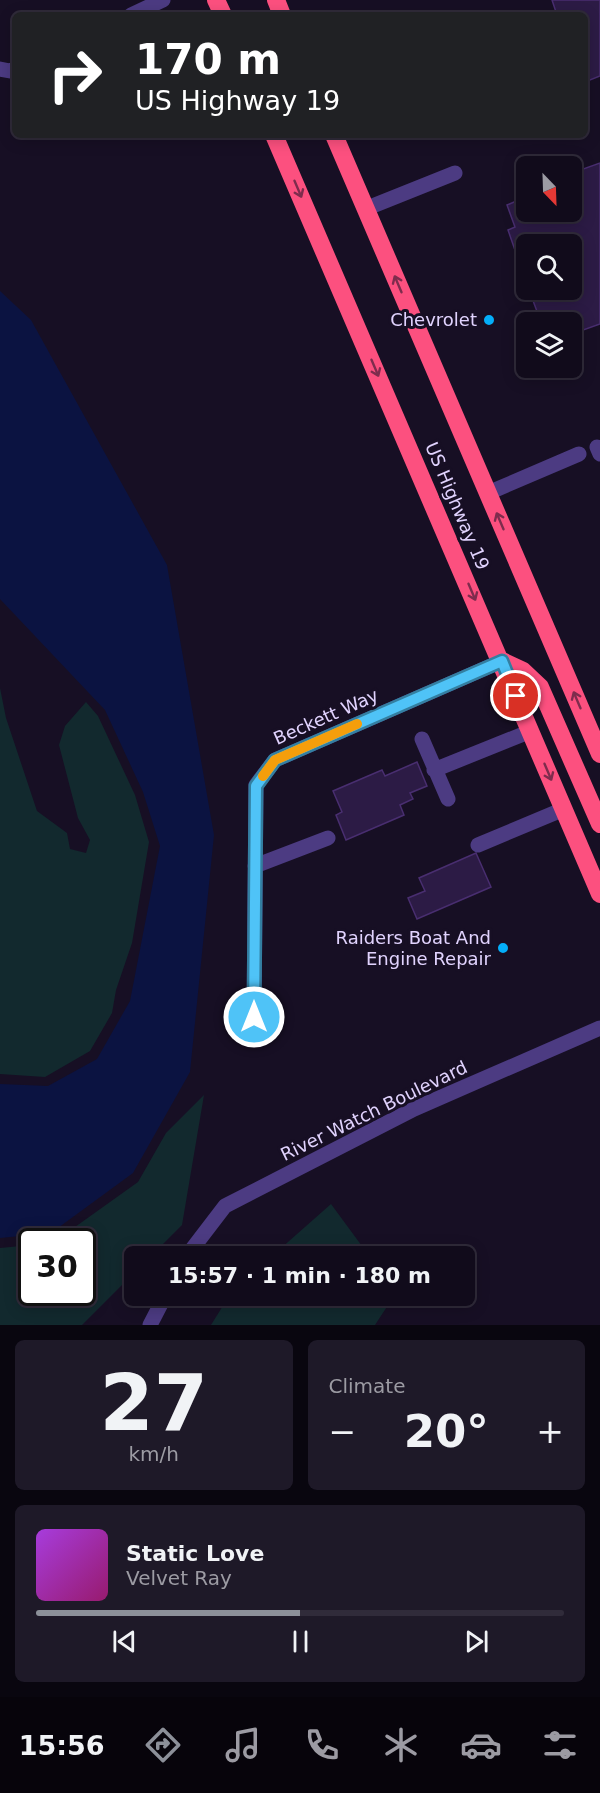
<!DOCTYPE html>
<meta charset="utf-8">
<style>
:root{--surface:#110b1b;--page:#1e1928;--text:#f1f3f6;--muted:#9c9ba3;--line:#302b3a;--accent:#8c9099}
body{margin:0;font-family:"DejaVu Sans",sans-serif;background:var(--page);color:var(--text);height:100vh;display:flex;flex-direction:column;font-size:22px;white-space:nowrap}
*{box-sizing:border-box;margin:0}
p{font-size:20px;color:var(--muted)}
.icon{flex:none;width:33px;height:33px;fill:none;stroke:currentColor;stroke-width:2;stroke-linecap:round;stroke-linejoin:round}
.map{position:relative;height:1325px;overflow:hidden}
.side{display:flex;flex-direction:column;gap:15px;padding:15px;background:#09060f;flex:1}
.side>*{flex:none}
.banner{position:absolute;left:12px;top:12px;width:576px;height:126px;border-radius:9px;box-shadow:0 3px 15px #0003,0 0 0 2px var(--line);background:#202124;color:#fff;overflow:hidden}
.needle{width:39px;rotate:157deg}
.buttons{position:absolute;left:516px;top:156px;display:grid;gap:12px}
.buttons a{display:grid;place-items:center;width:66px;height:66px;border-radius:9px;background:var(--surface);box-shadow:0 3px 15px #0003,0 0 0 2px var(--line);font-size:30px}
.speed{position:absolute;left:18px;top:1228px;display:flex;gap:12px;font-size:30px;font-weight:700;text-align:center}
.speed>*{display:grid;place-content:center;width:78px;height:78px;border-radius:50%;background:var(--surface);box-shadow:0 3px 15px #0003,0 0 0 2px var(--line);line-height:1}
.speed .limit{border:3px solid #111;border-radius:9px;background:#fff;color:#111}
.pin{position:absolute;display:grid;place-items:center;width:51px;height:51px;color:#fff;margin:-26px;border:3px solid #fff;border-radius:50%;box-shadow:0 2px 6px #0007}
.me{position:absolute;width:66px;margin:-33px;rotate:0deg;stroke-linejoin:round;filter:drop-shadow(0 0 4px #0008)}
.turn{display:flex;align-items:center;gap:21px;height:126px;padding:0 24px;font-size:27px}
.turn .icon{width:78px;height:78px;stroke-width:2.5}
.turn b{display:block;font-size:42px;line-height:51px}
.big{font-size:45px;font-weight:800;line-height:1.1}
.side .tile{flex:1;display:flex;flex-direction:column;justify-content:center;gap:9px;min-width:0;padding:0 21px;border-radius:9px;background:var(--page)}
.side .dial{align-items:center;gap:0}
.dial b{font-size:78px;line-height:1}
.song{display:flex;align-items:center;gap:18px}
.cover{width:72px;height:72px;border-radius:9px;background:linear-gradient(135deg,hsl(280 70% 55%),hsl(320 70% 35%))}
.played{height:6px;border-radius:3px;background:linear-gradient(90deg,var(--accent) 50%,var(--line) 50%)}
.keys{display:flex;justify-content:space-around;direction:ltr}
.heat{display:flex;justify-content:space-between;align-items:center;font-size:33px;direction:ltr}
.side .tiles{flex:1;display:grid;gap:15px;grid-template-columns:1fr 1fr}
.tile:last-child{grid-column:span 2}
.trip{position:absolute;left:124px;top:1246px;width:351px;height:60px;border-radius:9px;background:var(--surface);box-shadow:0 3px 15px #0003,0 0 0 2px var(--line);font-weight:800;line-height:60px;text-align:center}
.menu{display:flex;height:96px;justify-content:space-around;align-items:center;background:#07040b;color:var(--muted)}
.menu .icon{width:42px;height:42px}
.menu .on{color:var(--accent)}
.menu b{font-size:27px;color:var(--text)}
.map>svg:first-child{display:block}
</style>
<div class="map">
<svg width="600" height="1325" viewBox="0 0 600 1325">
<rect width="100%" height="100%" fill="#170f24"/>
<path fill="#12292e" d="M0,688l6,30 31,93 30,22 3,16 16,4 4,-13 -12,-22 -19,-73 6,-19 21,-24 12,14 37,79 14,47 -17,101 -16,47 -4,23 -22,38 -45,26 -45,-3z
M204,1095l-22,130 -32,32h-15v15l-53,53h-82v-77l31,-3 1,48h50v-51h-28l84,-60 28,-49z
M331,1204l39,53h-99z
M229,1296h165l-19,29h-164z"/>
<path fill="#0b1341" d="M0,291l31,29 136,245 47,270 -24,237 -57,101 -82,60 -51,5v-154l48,2 49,-27 33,-58 30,-155 -17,-54 -38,-82 -105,-111z"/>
<path fill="#2c1b45" stroke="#492e70" stroke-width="1.5" d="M552,0h48v76l-15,6v-67h-28z
M600,163v161l-28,10v-12h-31l-12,-32h43v-46h-46v38l-18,-52 7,-3 -8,-22 19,-8v15h46v-39z
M417,762l10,24 -17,7 3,6 -13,6 4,10 -58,25 -10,-25 6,-3 -9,-21 49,-21 3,6z
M476,853l15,34 -74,32 -9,-21 17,-7 -6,-13z"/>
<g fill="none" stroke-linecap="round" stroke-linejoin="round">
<path stroke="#4c3b82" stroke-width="15" d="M131,15l32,-15
M0,69l10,2 5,-2
M365,209l90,-36
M597,447l3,7
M488,493l91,-39
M422,739l26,60
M434,770l97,-39
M478,845l86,-36
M255,866l73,-28
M254,1017l2,-232 19,-25 227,-99
M186,1257l39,-51 189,-97 186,-81
M150,1325l15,-29"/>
<path stroke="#fc507f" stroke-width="18" d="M216,0l7,15
M276,0l6,15
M274,135l326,759
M334,135l266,619
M502,661l21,10 17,16 60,137"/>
</g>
<defs><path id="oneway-shaft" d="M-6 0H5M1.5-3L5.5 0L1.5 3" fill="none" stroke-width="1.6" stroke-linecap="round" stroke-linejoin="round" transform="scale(1.5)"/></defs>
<g stroke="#7e2c4d">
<use href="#oneway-shaft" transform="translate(298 189) rotate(67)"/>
<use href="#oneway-shaft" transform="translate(398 284) rotate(-113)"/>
<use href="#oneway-shaft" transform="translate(375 368) rotate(67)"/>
<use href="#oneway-shaft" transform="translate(500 521) rotate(-113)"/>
<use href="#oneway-shaft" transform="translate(472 592) rotate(67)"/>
<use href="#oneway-shaft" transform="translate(577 700) rotate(-113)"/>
<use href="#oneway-shaft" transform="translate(548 772) rotate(67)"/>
</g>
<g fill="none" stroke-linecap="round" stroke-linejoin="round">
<defs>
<path id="route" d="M254,1017l2,-231 19,-26 227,-99 14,35"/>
</defs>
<use href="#route" stroke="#337fa1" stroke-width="15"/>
<use href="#route" stroke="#4fc3f7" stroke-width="10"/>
<path stroke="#f59e0b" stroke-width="10" d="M263,776l12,-16 82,-36"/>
</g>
<g fill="#04aef9" stroke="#170f24" stroke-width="2">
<circle cx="489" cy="320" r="6"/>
<circle cx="503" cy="948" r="6"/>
</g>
<g text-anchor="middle" stroke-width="6" stroke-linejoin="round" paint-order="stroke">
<g font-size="18" fill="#e1d3fe" stroke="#170f24" text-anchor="end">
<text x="477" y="326">Chevrolet</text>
<text x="491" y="944">Raiders Boat And<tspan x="491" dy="21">Engine Repair</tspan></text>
</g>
<g font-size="18" fill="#e1d3fe" stroke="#170f24">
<text transform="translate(457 506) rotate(67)" y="6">US Highway 19</text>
<text transform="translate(326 717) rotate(-24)" y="6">Beckett Way</text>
<text transform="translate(374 1111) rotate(-26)" y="6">River Watch Boulevard</text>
</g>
</g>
</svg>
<div class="buttons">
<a><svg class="needle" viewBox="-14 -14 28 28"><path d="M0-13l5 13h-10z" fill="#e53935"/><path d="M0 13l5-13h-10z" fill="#9c9ba3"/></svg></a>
<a><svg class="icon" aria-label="search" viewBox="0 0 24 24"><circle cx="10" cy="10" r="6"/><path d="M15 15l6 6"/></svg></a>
<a><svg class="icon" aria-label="layers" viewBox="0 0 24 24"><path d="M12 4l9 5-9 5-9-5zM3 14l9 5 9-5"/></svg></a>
</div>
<div class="speed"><div class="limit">30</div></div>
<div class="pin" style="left:516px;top:696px;background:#d93025"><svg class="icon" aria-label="arrive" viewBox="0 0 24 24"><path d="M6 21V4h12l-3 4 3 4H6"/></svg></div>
<svg class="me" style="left:254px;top:1017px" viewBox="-20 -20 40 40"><circle r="17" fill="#4fc3f7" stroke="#fff" stroke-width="3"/><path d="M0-11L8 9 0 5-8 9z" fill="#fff"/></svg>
<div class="trip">15:57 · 1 min · 180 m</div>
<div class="banner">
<div class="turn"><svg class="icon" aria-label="right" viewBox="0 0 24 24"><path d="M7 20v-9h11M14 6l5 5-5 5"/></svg><div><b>170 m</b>US Highway 19</div></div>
</div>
</div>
<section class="side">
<div class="tiles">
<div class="tile dial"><b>27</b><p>km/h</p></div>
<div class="tile"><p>Climate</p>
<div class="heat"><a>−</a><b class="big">20°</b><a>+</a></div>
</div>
<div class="tile">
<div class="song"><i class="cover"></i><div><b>Static Love</b><p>Velvet Ray</p></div></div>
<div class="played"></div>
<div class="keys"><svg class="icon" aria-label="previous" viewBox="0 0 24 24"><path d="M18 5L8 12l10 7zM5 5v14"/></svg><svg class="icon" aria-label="pause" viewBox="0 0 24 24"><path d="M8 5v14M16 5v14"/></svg><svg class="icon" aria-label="next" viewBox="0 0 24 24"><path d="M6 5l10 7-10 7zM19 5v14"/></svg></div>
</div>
</div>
</section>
<nav class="menu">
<b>15:56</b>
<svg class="icon on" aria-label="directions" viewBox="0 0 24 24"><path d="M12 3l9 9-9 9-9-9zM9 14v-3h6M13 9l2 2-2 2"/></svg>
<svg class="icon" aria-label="music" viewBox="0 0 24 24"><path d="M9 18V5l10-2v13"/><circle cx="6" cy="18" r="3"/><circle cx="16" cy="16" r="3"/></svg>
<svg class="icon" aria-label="phone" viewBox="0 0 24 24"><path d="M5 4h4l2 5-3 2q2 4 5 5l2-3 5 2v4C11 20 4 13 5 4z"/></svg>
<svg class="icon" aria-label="climate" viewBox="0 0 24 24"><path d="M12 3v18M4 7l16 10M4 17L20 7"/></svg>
<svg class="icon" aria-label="car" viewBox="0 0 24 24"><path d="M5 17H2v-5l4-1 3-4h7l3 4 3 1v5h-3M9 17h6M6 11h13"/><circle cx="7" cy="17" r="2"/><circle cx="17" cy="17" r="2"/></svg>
<svg class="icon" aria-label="filters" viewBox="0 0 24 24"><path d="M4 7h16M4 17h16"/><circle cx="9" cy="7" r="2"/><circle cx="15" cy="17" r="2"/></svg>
</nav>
